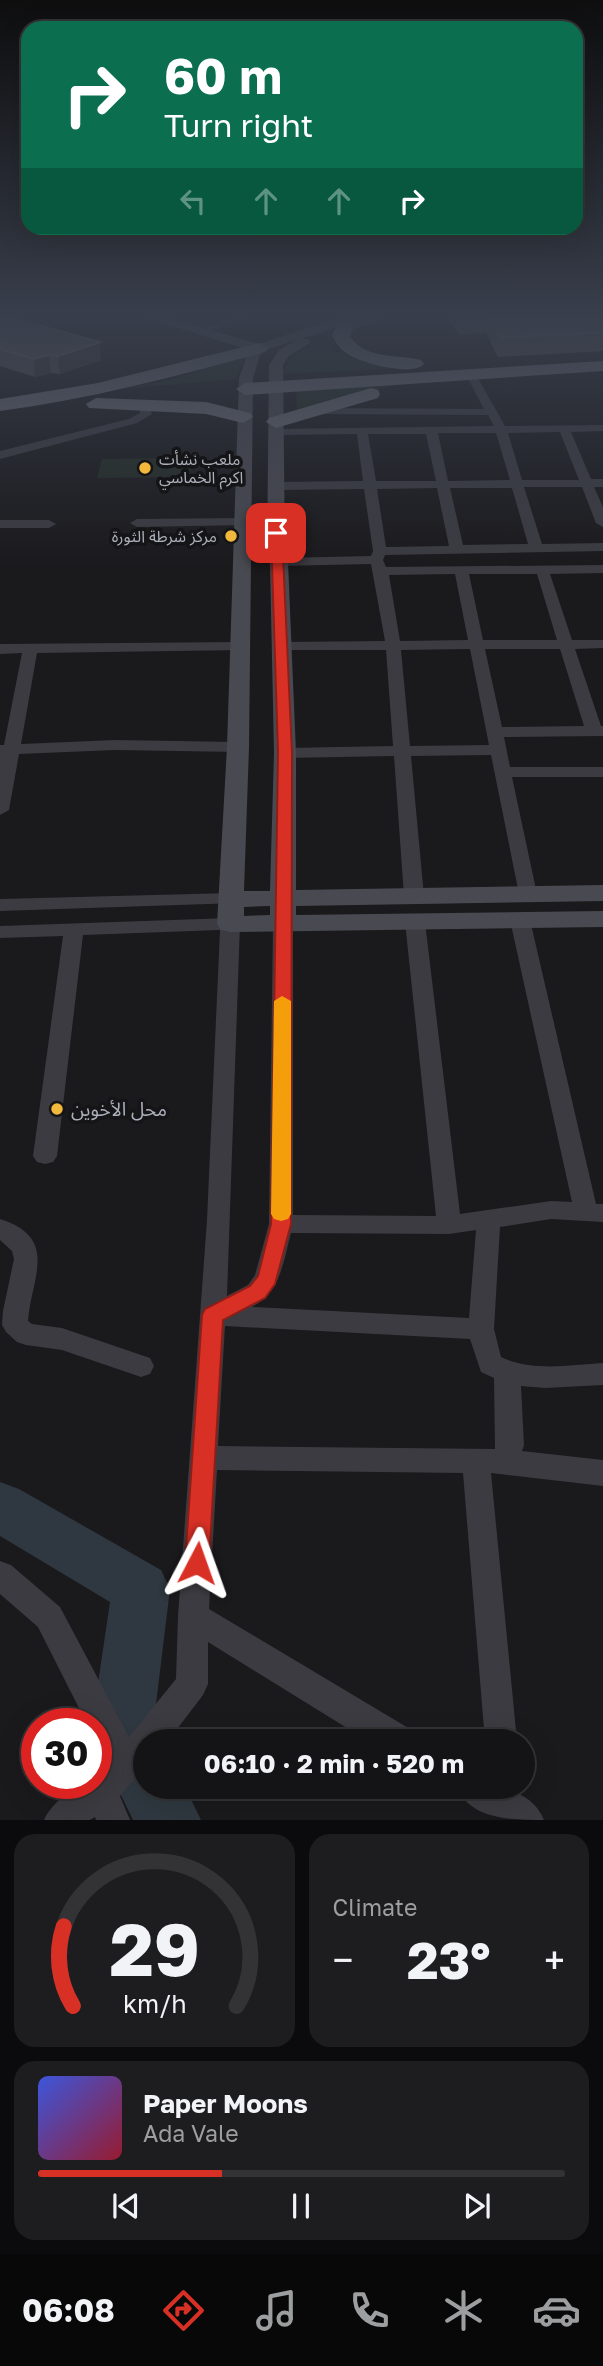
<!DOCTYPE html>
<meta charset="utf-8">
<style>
:root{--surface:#141315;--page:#1d1c1e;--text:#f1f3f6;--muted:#9d9ea0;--line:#333234;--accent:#d93025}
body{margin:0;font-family:"Golos Text","Noto Sans Arabic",sans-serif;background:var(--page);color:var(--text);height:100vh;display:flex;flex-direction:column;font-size:26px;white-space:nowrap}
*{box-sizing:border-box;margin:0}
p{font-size:23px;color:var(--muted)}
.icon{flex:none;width:38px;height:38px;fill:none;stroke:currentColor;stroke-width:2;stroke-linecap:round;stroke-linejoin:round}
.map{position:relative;height:1820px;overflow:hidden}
.side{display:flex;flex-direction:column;gap:14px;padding:14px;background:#0b0a0c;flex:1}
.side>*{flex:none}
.banner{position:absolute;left:21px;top:21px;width:562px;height:214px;border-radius:21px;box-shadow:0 7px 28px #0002,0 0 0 2px var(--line);background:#0b6e4f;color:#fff;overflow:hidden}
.speed{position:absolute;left:21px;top:1708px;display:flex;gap:14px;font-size:35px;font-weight:700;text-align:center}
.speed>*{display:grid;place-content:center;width:91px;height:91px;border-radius:50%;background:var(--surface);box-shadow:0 7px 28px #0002,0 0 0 2px var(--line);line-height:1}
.speed .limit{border:10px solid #d22;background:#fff;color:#111}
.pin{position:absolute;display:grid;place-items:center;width:60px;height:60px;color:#fff;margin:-30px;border-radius:14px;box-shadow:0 4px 10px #0006}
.me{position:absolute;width:77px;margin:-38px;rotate:4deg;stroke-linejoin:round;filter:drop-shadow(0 0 5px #0008)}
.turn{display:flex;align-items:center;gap:24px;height:147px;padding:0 28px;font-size:32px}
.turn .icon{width:91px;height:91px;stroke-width:2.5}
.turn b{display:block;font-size:49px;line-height:60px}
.lanes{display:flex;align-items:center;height:66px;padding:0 28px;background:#0003;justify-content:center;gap:35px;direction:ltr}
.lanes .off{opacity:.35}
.big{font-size:52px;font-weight:700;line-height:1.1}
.side .widget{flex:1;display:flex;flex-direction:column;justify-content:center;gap:10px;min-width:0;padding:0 24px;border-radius:21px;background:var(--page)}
.side .dial{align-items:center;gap:0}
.dial svg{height:182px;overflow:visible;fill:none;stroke:var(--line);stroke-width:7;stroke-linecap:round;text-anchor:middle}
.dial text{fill:var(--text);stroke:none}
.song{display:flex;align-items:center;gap:21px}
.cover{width:84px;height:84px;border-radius:10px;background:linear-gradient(135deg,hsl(230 70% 55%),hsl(350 70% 35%))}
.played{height:7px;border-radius:4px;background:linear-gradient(90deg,var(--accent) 35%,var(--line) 35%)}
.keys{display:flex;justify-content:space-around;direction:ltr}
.heat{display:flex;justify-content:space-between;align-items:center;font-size:38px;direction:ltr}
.side .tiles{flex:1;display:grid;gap:14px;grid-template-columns:1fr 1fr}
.widget:last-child{grid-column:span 2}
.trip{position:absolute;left:133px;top:1729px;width:402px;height:70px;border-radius:35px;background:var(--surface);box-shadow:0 7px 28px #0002,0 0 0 2px var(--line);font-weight:700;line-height:70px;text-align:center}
.tabs{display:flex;height:112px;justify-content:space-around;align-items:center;background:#080808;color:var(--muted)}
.tabs .icon{width:49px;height:49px}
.tabs .on{color:var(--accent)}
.tabs b{font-size:32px;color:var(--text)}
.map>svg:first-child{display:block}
</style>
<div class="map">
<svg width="603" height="1820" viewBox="0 0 603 1820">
<rect width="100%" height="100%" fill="#1a191c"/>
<path fill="#212a23" d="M326,340c8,22 60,25 80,28l-124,6c9,-22 23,-27 44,-34z
M246,356l-10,23 -113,10 50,-10z
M406,382l-109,29 -1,-20z
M193,458l-4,19 -92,1 5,-19z"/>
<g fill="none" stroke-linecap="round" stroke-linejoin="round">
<path fill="#2f3840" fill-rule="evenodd" d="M0,1482l19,7 142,81 9,19 -18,148 -2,4h-5v46h40l16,33h-68l-16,-33 9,-21 -5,2 -22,-9 -3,-7v-28h-4l18,-122 -110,-66z"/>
<path fill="#3b3b41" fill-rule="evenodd" d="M241,315h15l-52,18 -9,-2z
M470,370l5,3 30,53 98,-1v6l-32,1 20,47h12v8h-9l9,20v20l-7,-4 -14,-36h-58l18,57 61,-1v8l-218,4 -2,5 3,7 217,-2v8l-53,1 22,66h31v8l-28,1 26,77h2v10l-99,1 6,30h93v10h-91l25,117 -9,6 -9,-6 -28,-139 -80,1 13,140 -10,6 -10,-6 -10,-140 -109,2 -8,-5 8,-5 108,-2 -7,-96h-104l-7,-4 7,-4 103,-1 -14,-77 -92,2 -7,-4 7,-4 92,-2 2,-5 -9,-62 -88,1 -6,-4 6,-4 87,-1 -6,-47 -81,1 -6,-3 6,-3 218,-3 -6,-11 -179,-1 -6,-3 6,-3 175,1 -19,-36zM560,432l19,48h-57l-14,-47zM438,433h58l14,47 -62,1zM368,434h58l10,47h-60zM437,488l12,58 -63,1 -9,-58zM450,488h62l16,56 -65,1zM455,574l13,66 -68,1 -11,-66zM469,574h68l20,66h-74zM470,649l19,96 -79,1 -9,-96zM485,649h75l24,77 -82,1z
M141,403h8l3,11 -15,9 -137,36v-8l129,-32 11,-6z
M241,518l6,4 -1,3 -109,2 -7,-4 7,-4z
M0,520h49l7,4 -7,4h-49z
M240,642l5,2 3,3 -3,3 -208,3 -16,91 94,-4 123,2 8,5 -8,5 -123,-2 -96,4 -10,56 -9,5v-70h4l18,-92 -22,1v-10z
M231,893l7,2 3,4 -3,4 -238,8v-12z
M520,914l10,6 66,284h7v18l-52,-3 -51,8 -6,102 7,28c31,15 69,8 102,6v22l-58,3 -24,-2 3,59 -2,6 81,9v26l-112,-13 26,268h-32l-22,-268 -246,-3 -8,139 201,120 4,12h-46l-160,-99v42l-5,11 -35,46h-23v27l-25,28 10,24h-34l-1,-3 -5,3h-46c8,-18 32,-37 52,-37v-10l11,-12 -11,-20v-17h-9l-49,-97 -38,-33v-33l11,4 49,42 69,130 47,-58 2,-63 29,-396 13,-290 -137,5 -26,221 -4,6 -8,2 -8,-2 -4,-6 30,-220 -63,2v-12l230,-8 10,6 -13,372 21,-11 7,-10 14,-51 4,-301 3,-4h14l3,4v292l143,1 -31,-294 10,-6 10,6 35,292 91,-13 21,1 -62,-282zM476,1230l-7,88 -217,-11c29,-16 31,-44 39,-74l158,1zM225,1326l245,13 11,33 13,6 1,71 -277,-3z
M0,1219c60,19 31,59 28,102l4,3 30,4 88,30 4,8 -4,8 -9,3 -79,-27 -36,-5 -9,-3 -11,-10 -4,-7 1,-14 11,-52 -2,-8 -12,-11z
M456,1787c32,-1 74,-2 88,33 -32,0 -73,0 -88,-33z"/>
<path fill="#494a51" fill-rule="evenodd" d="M137,315h21l101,29 87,-29h19l-1,2 27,-2 -42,16h-10v-5l-38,13h8l2,3 -22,14 -6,9 2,191 3,6 8,191v137l307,-5v16l-307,5v9l307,-4v16l-373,5 -9,-2 -4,-6 10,-177 12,-369 10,-28zM298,339l-19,11 -10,15 -2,191 3,6 4,191 -4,138h-26l5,-144 4,-369 7,-23 4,-4zM270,906v9l-26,1v-9z"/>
<path fill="#676972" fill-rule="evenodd" d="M344,323l9,5 -3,8c15,24 47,18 71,24l3,4c-11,13 -65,-1 -78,-11 -6,-4 -10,-11 -14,-17l6,-12z
M259,343l9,5 -3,4c-87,24 -175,47 -265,59v-12l98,-16z
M603,361v10l-358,24 -9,-6 9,-6z
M371,388l7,2 2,4 -2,4 -102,30 -10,-6 3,-4z
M96,398l110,4 44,11 3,4 -10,6 -37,-9 -117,-6 -3,-4z"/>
</g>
<path fill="#4b4c51" d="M444,315h159v36l-105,6 -12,-24 -26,2z
M0,318l101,42 -41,14 -9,-1 -16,4 -35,-11z"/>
<path fill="#333337" d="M100,342l1,18 -41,14 -2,-18z
M49,355l2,18 -16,4 -1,-18z"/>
<path fill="#56575c" stroke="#63656b" stroke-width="2" d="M460,315h143v18l-103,5 -13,-23 -26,1z
M6,316l94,26 -42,14 -9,-1 -15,4 -34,-10v-31z"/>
<linearGradient id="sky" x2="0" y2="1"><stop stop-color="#0e0e0f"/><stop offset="0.55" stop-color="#383e4b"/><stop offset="1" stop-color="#383e4b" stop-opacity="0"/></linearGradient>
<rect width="603" height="570" fill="url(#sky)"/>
<path fill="#d93025" stroke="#8d1f18" stroke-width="2" d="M276,529l6,4 10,220 -1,471 -16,60 -10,14 -42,22 -14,243 -3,8 -9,4 -9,-4 -3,-8 17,-248 3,-6 45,-23 8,-10 13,-52 7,-471 -7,-220z"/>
<path fill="#f59e0b" d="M282,996l9,5v213l-3,5 -7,2 -7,-2 -3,-5 3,-213z"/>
<g fill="#f1b83c" stroke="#151417" stroke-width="2.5">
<circle cx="145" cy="468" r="7"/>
<circle cx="231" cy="536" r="7"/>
<circle cx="57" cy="1109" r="7"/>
</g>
<g text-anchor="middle" stroke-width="7" stroke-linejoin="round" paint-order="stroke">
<g font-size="16" fill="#acb0bb" stroke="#151417" text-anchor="start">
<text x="159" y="465">ملعب نشأت<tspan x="159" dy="18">اكرم الخماسي</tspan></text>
<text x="217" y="542" text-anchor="end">مركز شرطة الثورة</text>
</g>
<g font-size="19" fill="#acb0bb" stroke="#151417" text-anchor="start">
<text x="71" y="1116">محل الأخوين</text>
</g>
</g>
</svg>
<div class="speed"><div class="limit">30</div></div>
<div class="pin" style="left:276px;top:533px;background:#d93025"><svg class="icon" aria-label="arrive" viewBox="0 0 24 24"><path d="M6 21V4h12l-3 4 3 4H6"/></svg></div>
<svg class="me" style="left:197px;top:1563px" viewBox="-20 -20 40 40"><path d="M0-17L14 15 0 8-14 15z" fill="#d93025" stroke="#fff" stroke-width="4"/></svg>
<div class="trip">06:10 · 2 min · 520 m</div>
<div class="banner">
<div class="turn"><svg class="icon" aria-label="right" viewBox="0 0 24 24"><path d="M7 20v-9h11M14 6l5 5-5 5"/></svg><div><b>60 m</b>Turn right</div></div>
<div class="lanes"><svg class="icon off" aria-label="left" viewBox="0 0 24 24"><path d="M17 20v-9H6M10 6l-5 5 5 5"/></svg><svg class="icon off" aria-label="ahead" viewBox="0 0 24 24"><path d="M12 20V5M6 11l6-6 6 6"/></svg><svg class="icon off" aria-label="ahead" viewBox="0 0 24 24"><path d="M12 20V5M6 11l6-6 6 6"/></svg><svg class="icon" aria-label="right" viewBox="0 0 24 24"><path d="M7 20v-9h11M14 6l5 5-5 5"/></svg></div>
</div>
</div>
<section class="side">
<div class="tiles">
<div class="widget dial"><svg viewBox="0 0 100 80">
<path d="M14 69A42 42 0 1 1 86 69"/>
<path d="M14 69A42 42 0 0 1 10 34" stroke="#d93025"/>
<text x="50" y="56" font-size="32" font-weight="700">29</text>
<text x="50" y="72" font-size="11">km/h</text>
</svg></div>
<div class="widget"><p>Climate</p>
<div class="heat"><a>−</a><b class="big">23°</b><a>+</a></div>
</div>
<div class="widget">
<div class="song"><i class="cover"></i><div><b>Paper Moons</b><p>Ada Vale</p></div></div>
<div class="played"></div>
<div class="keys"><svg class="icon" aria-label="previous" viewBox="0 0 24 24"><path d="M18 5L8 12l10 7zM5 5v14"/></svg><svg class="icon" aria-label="pause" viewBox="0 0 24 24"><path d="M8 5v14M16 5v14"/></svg><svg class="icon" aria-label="next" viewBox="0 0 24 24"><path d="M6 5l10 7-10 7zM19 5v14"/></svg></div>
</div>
</div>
</section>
<nav class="tabs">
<b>06:08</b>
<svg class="icon on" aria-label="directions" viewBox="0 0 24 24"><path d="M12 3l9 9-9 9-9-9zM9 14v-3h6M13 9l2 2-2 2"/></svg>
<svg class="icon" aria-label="music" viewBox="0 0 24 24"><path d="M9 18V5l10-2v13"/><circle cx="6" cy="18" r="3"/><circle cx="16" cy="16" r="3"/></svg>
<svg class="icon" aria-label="phone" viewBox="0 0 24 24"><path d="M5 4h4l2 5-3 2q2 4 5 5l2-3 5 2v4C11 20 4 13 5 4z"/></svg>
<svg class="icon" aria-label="climate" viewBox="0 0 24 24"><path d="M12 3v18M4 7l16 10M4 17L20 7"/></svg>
<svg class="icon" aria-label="car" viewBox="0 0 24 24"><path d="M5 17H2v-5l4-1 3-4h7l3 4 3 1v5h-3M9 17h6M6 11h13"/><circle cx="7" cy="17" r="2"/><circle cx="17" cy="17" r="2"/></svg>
</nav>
